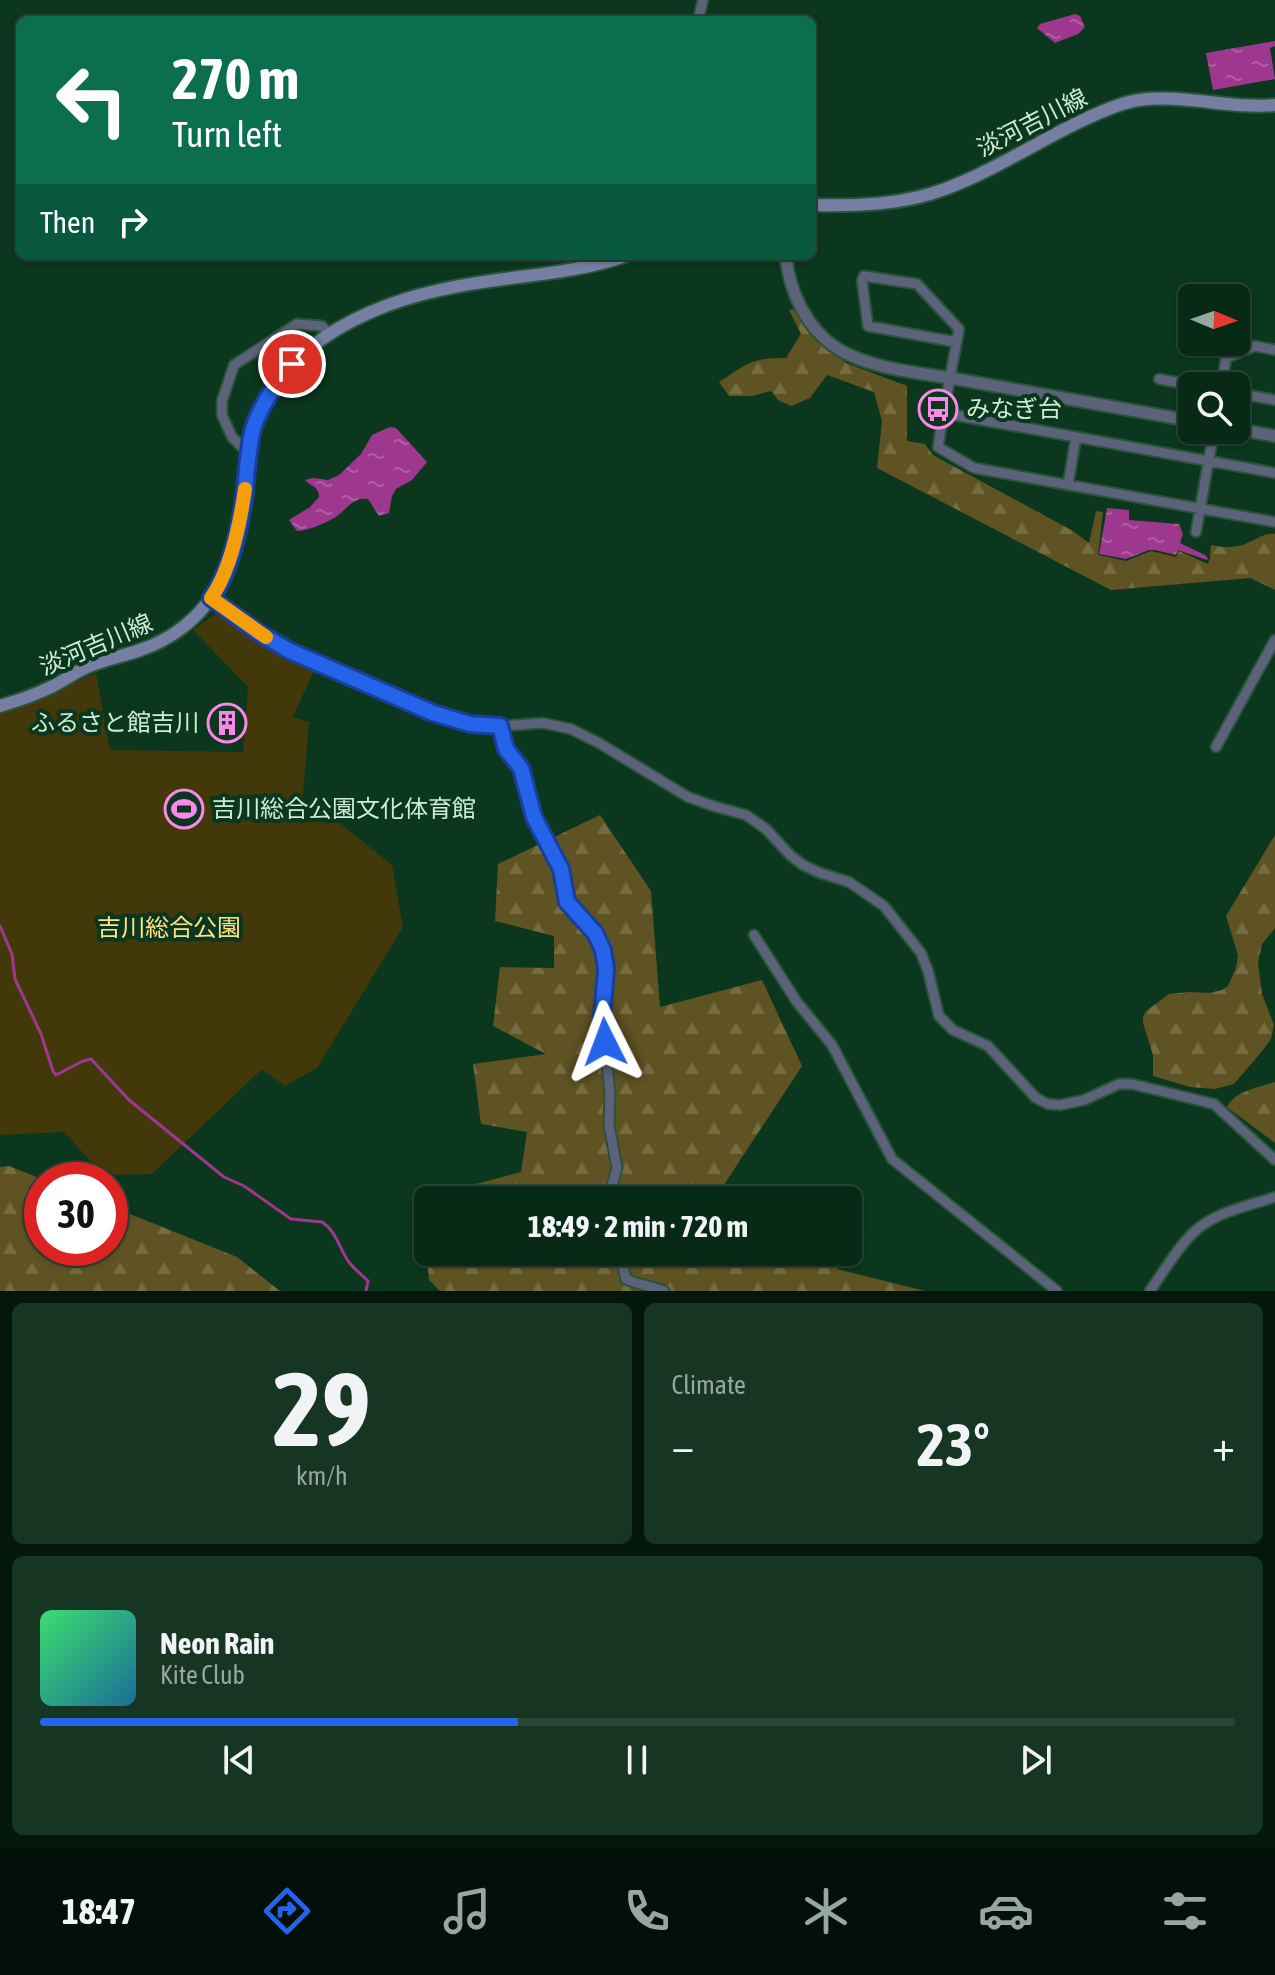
<!DOCTYPE html>
<meta charset="utf-8">
<style>
:root{--surface:#082916;--page:#163523;--text:#f1f3f6;--muted:#98a6a1;--line:#294535;--accent:#2563eb}
body{margin:0;font-family:"Asap Condensed","Noto Sans JP",sans-serif;background:var(--page);color:var(--text);height:100vh;display:flex;flex-direction:column;font-size:30px;white-space:nowrap}
*{box-sizing:border-box;margin:0}
p{font-size:26px;color:var(--muted)}
.icon{flex:none;width:44px;height:44px;fill:none;stroke:currentColor;stroke-width:2;stroke-linecap:round;stroke-linejoin:round}
.map{position:relative;height:1291px;overflow:hidden}
.details{display:flex;flex-direction:column;gap:12px;padding:12px;background:#04170c;flex:1}
.details>*{flex:none}
.top-card{position:absolute;left:16px;top:16px;width:800px;height:244px;border-radius:12px;box-shadow:0 2px 6px #0004,0 0 0 2px var(--line);background:#0b6e4f;color:#fff;overflow:hidden}
.needle{width:52px;rotate:92deg}
.buttons{position:absolute;left:1178px;top:284px;display:grid;gap:16px}
.buttons a{display:grid;place-items:center;width:72px;height:72px;border-radius:12px;background:var(--surface);box-shadow:0 2px 6px #0004,0 0 0 2px var(--line);font-size:40px}
.speed{position:absolute;left:24px;top:1162px;display:flex;gap:16px;font-size:40px;font-weight:700;text-align:center}
.speed>*{display:grid;place-content:center;width:104px;height:104px;border-radius:50%;background:var(--surface);box-shadow:0 2px 6px #0004,0 0 0 2px var(--line);line-height:1}
.speed .limit{border:12px solid #d22;background:#fff;color:#111}
.pin{position:absolute;display:grid;place-items:center;width:68px;height:68px;color:#fff;margin:-34px;border:4px solid #fff;border-radius:50%;box-shadow:0 2px 8px #0007}
.me{position:absolute;width:88px;margin:-44px;rotate:357deg;stroke-linejoin:round;filter:drop-shadow(0 0 6px #0008)}
.turn{display:flex;align-items:center;gap:28px;height:168px;padding:0 24px;font-size:36px}
.turn .icon{width:104px;height:104px;stroke-width:2.5}
.turn b{display:block;font-size:56px;line-height:68px}
.then{display:flex;align-items:center;height:76px;padding:0 24px;background:#0003;gap:16px;font-size:30px}
.big{font-size:60px;font-weight:700;line-height:1.1}
.details .widget{flex:1;display:flex;flex-direction:column;justify-content:center;gap:12px;min-width:0;padding:0 28px;border-radius:12px;background:var(--page)}
.details .dial{align-items:center;gap:0}
.dial b{font-size:104px;line-height:1}
.song{display:flex;align-items:center;gap:24px}
.cover{width:96px;height:96px;border-radius:12px;background:linear-gradient(135deg,hsl(140 70% 55%),hsl(200 70% 35%))}
.played{height:8px;border-radius:4px;background:linear-gradient(90deg,var(--accent) 40%,var(--line) 40%)}
.keys{display:flex;justify-content:space-around;direction:ltr}
.heat{display:flex;justify-content:space-between;align-items:center;font-size:44px;direction:ltr}
.details .tiles{flex:1;display:grid;gap:12px;grid-template-columns:1fr 1fr}
.widget:last-child{grid-column:span 2}
.trip{position:absolute;left:414px;top:1186px;width:448px;height:80px;border-radius:12px;background:var(--surface);box-shadow:0 2px 6px #0004,0 0 0 2px var(--line);font-weight:700;line-height:80px;text-align:center}
.menu{display:flex;height:128px;justify-content:space-around;align-items:center;background:#031009;color:var(--muted)}
.menu .icon{width:56px;height:56px}
.menu .active{color:var(--accent)}
.menu b{font-size:36px;color:var(--text)}
.map>svg:first-child{display:block}
</style>
<div class="map">
<svg width="1275" height="1291" viewBox="0 0 1275 1291">
<defs>
<pattern id="forest-firs" width="22" height="20" patternUnits="userSpaceOnUse" patternTransform="scale(2)"><rect width="22" height="20" fill="#605323"/><path d="M5 1l3.5 6h-7zM16 11l3.5 6h-7z" fill="#766c42"/></pattern>
<pattern id="water-ripples" width="26" height="14" patternUnits="userSpaceOnUse" patternTransform="scale(2)"><rect width="26" height="14" fill="#9e388f"/><path d="M2 4q2-2 4 0t4 0M15 11q2-2 4 0t4 0" fill="none" stroke="#ae5fa3"/></pattern>
</defs>
<rect width="100%" height="100%" fill="#0a371e"/>
<path fill="url(#forest-firs)" d="M794,309l19,28 33,26 61,23v55l18,3 8,11 140,76 16,12 7,-32 7,1 -5,43 28,6 25,-10 25,6 3,-6 29,13 2,-6 1,-13c9,2 18,3 27,1 14,-2 23,-14 37,-12v56l-25,-12 -139,12 -234,-122 5,-47 -8,-29 -47,-17 -17,23 -19,8 -13,-6 -7,-9 -19,5h-23l-10,-14c29,-19 32,-24 67,-24l15,-24 -12,-24z
M600,815l51,76 9,116 102,-27 40,86 -88,134h-286v52h420v-16l17,3 -28,30 88,22h-485l-11,-11 -7,-82 99,-26 6,-40 -46,-8 -8,-60 73,-10 -53,-28 7,-59 54,1v-32l-59,-15 3,-57z
M1275,835v93l-13,16 -4,18 4,32 12,31 -3,14 -8,11 -29,34 -19,5 -25,-2 -37,-11v-21l-10,-32v-6l3,-6 23,-17 20,-2 20,1 13,-3 6,-4 8,-18 2,-13 -12,-39z
M1275,1082v61l-48,-36c7,-16 33,-20 48,-25z
M9,1166l35,14h-2v68h68v-42l127,51 43,34h-280v-124z"/>
<path fill="#433809" d="M217,613l97,57 -21,47 16,5 -8,98 39,3 52,42 11,62 -86,141 -32,18 -23,-17 -110,105 -49,1 -39,-43 -64,3v-422l96,-40 14,77 133,2 5,-65 -55,-57z"/>
<path fill="url(#water-ripples)" d="M1075,14l5,2 5,11 -7,7 -23,9 -18,-15 3,-4z
M1275,41v5l-5,2 5,31 -62,11 -7,-37z
M390,427l6,1 31,34 -15,18 -16,9 -4,7 -3,17 -10,3 -11,-17c-16,-2 -21,11 -34,19 -11,6 -24,12 -37,13l-8,-11 21,-13 9,-10c0,-11 -8,-10 -14,-17l8,-2 15,2 11,-5 22,-21 11,-19z
M1107,508l22,2v10l50,4 4,10 -3,9 25,12 3,3 -1,2 -29,-10 -2,5 -21,-5h-6l-23,9 -27,-5z"/>
<g fill="none" stroke-linecap="round" stroke-linejoin="round">
<path stroke="#9e388f" stroke-width="3" d="M0,926l12,28 3,25 26,55 12,37 3,4 27,-14 8,-2 38,41 95,77 20,9 47,33 31,3c14,9 17,25 26,39 6,8 13,13 20,20l-2,10"/>
<defs>
<path id="minor" d="M698,20l5,-20
M956,342l-88,-16 -6,-45 2,-5 53,8 42,45c-7,39 -15,78 -21,118l36,21 301,54
M1159,379l39,7
M1222,386l4,-28 29,-12 20,4
M1236,393l39,7
M943,413l332,60
M248,451l-3,-1 -13,-13 -10,-22v-14l12,-36 63,-41 25,2 7,8
M1068,485l8,-48
M1196,532l18,-102
M1216,747l59,-107
M754,935l43,67 35,43 60,114 165,132
M608,1200l9,-32 -8,-43 1,-32 -8,-76 4,-48 -3,-19 -8,-17 -28,-31 -6,-33 -27,-52 -13,-49 -15,-19 -6,-23 43,-3 28,6 28,14 89,54 25,9 33,9 20,14 24,26 13,10 17,8 29,9 35,24 37,47 7,18 11,45 14,14 35,16 48,52 12,6 12,1 24,-5 35,-16h13l82,20 61,56
M619,1252l7,27c12,6 26,7 38,12
M1150,1291c14,-20 27,-43 45,-60 21,-19 53,-25 80,-34"/>
<path id="tertiary" d="M786,256c3,36 21,73 52,93 35,21 85,24 124,31 77,14 154,27 230,41
M1236,429l39,7
M211,598l48,35 31,18 143,62 37,11 30,2"/>
<path id="secondary" d="M812,205c45,1 91,0 133,-16 62,-23 115,-64 177,-85 45,-15 105,6 153,1
M0,706c17,-5 35,-11 51,-19 11,-5 21,-13 32,-18 18,-9 38,-12 57,-19 31,-10 58,-31 75,-58 8,-12 12,-27 16,-39 6,-20 11,-39 13,-60 2,-16 2,-32 5,-48 8,-39 30,-70 60,-96 36,-30 85,-49 131,-59 62,-15 125,-13 185,-34"/>
</defs>
<use href="#minor" stroke="#29543b" stroke-width="13"/>
<use href="#tertiary" stroke="#29543b" stroke-width="15"/>
<use href="#secondary" stroke="#29543b" stroke-width="16"/>
<use href="#minor" stroke="#5c6279" stroke-width="9"/>
<use href="#tertiary" stroke="#5c6279" stroke-width="11"/>
<use href="#secondary" stroke="#767ea3" stroke-width="12"/>
</g>
<g fill="none" stroke-linecap="round" stroke-linejoin="round">
<defs>
<path id="route" d="M292,364c-17,20 -31,40 -39,65 -5,20 -6,41 -8,62 -4,33 -14,80 -34,107l48,35 31,18 143,62 37,11 30,2 6,23 15,19 13,49 27,52 6,33 28,31 8,17 3,19 -4,48 3,25"/>
</defs>
<use href="#route" stroke="#184099" stroke-width="20"/>
<use href="#route" stroke="#2563eb" stroke-width="14"/>
<path stroke="#f59e0b" stroke-width="14" d="M245,489c-5,34 -14,81 -34,109l55,39"/>
</g>
<defs>
<symbol id="bus-ring" viewBox="-11 -11 22 22"><circle r="9.5" fill="#0a371e" stroke="#fb87e6" stroke-width="1.5"/><path d="M-5-6H5V4H4V6H2V4H-2V6H-4V4H-5ZM-3.5-4V0h7V-4ZM-3.5 1.2v1.5H-2V1.2ZM2 1.2v1.5H3.5V1.2Z" fill="#fb87e6"/></symbol>
<symbol id="building-ring" viewBox="-11 -11 22 22"><circle r="9.5" fill="#0a371e" stroke="#fb87e6" stroke-width="1.5"/><path d="M-4-6H4V6H1V3H-1V6H-4ZM-2.5-4.3h1.7v1.8h-1.7ZM.8-4.3h1.7v1.8H.8ZM-2.5-1h1.7V.8h-1.7ZM.8-1h1.7V.8H.8Z" fill="#fb87e6"/></symbol>
<symbol id="stadium-ring" viewBox="-11 -11 22 22"><circle r="9.5" fill="#0a371e" stroke="#fb87e6" stroke-width="1.5"/><path d="M0-5a6.5 5 0 1 0 0 10a6.5 5 0 1 0 0-10ZM-3.5-1.8h7v3.6h-7Z" fill="#fb87e6"/></symbol>
</defs>
<g fill-rule="evenodd">
<use href="#bus-ring" x="916" y="387" width="44" height="44"/>
<use href="#building-ring" x="205" y="701" width="44" height="44"/>
<use href="#stadium-ring" x="162" y="787" width="44" height="44"/>
</g>
<g text-anchor="middle" stroke-width="8" stroke-linejoin="round" paint-order="stroke">
<g font-size="24" fill="#ceebd6" stroke="#0a371e">
<text transform="translate(1032 123) rotate(-27)" y="8">淡河吉川線</text>
<text transform="translate(96 645) rotate(-23)" y="8">淡河吉川線</text>
</g>
<g font-size="24" fill="#ceebd6" stroke="#0a371e" text-anchor="start">
<text x="966" y="417">みなぎ台</text>
<text x="199" y="731" text-anchor="end">ふるさと館吉川</text>
<text x="212" y="817">吉川総合公園文化体育館</text>
</g>
<g font-size="24" fill="#fde282" stroke="#0a371e">
<text x="169" y="936">吉川総合公園</text>
</g>
</g>
</svg>
<div class="buttons">
<a><svg class="needle" viewBox="-14 -14 28 28"><path d="M0-13l5 13h-10z" fill="#e53935"/><path d="M0 13l5-13h-10z" fill="#98a6a1"/></svg></a>
<a><svg class="icon" aria-label="search" viewBox="0 0 24 24"><circle cx="10" cy="10" r="6"/><path d="M15 15l6 6"/></svg></a>
</div>
<div class="speed"><div class="limit">30</div></div>
<div class="pin" style="left:292px;top:364px;background:#d93025"><svg class="icon" aria-label="arrive" viewBox="0 0 24 24"><path d="M6 21V4h12l-3 4 3 4H6"/></svg></div>
<svg class="me" style="left:605px;top:1042px" viewBox="-20 -20 40 40"><path d="M0-17L14 15 0 8-14 15z" fill="#2563eb" stroke="#fff" stroke-width="4"/></svg>
<div class="trip">18:49 · 2 min · 720 m</div>
<div class="top-card">
<div class="turn"><svg class="icon" aria-label="left" viewBox="0 0 24 24"><path d="M17 20v-9H6M10 6l-5 5 5 5"/></svg><div><b>270 m</b>Turn left</div></div>
<div class="then">Then<svg class="icon" aria-label="right" viewBox="0 0 24 24"><path d="M7 20v-9h11M14 6l5 5-5 5"/></svg></div>
</div>
</div>
<section class="details">
<div class="tiles">
<div class="widget dial"><b>29</b><p>km/h</p></div>
<div class="widget"><p>Climate</p>
<div class="heat"><a>−</a><b class="big">23°</b><a>+</a></div>
</div>
<div class="widget">
<div class="song"><i class="cover"></i><div><b>Neon Rain</b><p>Kite Club</p></div></div>
<div class="played"></div>
<div class="keys"><svg class="icon" aria-label="previous" viewBox="0 0 24 24"><path d="M18 5L8 12l10 7zM5 5v14"/></svg><svg class="icon" aria-label="pause" viewBox="0 0 24 24"><path d="M8 5v14M16 5v14"/></svg><svg class="icon" aria-label="next" viewBox="0 0 24 24"><path d="M6 5l10 7-10 7zM19 5v14"/></svg></div>
</div>
</div>
</section>
<nav class="menu">
<b>18:47</b>
<svg class="icon active" aria-label="directions" viewBox="0 0 24 24"><path d="M12 3l9 9-9 9-9-9zM9 14v-3h6M13 9l2 2-2 2"/></svg>
<svg class="icon" aria-label="music" viewBox="0 0 24 24"><path d="M9 18V5l10-2v13"/><circle cx="6" cy="18" r="3"/><circle cx="16" cy="16" r="3"/></svg>
<svg class="icon" aria-label="phone" viewBox="0 0 24 24"><path d="M5 4h4l2 5-3 2q2 4 5 5l2-3 5 2v4C11 20 4 13 5 4z"/></svg>
<svg class="icon" aria-label="climate" viewBox="0 0 24 24"><path d="M12 3v18M4 7l16 10M4 17L20 7"/></svg>
<svg class="icon" aria-label="car" viewBox="0 0 24 24"><path d="M5 17H2v-5l4-1 3-4h7l3 4 3 1v5h-3M9 17h6M6 11h13"/><circle cx="7" cy="17" r="2"/><circle cx="17" cy="17" r="2"/></svg>
<svg class="icon" aria-label="filters" viewBox="0 0 24 24"><path d="M4 7h16M4 17h16"/><circle cx="9" cy="7" r="2"/><circle cx="15" cy="17" r="2"/></svg>
</nav>
